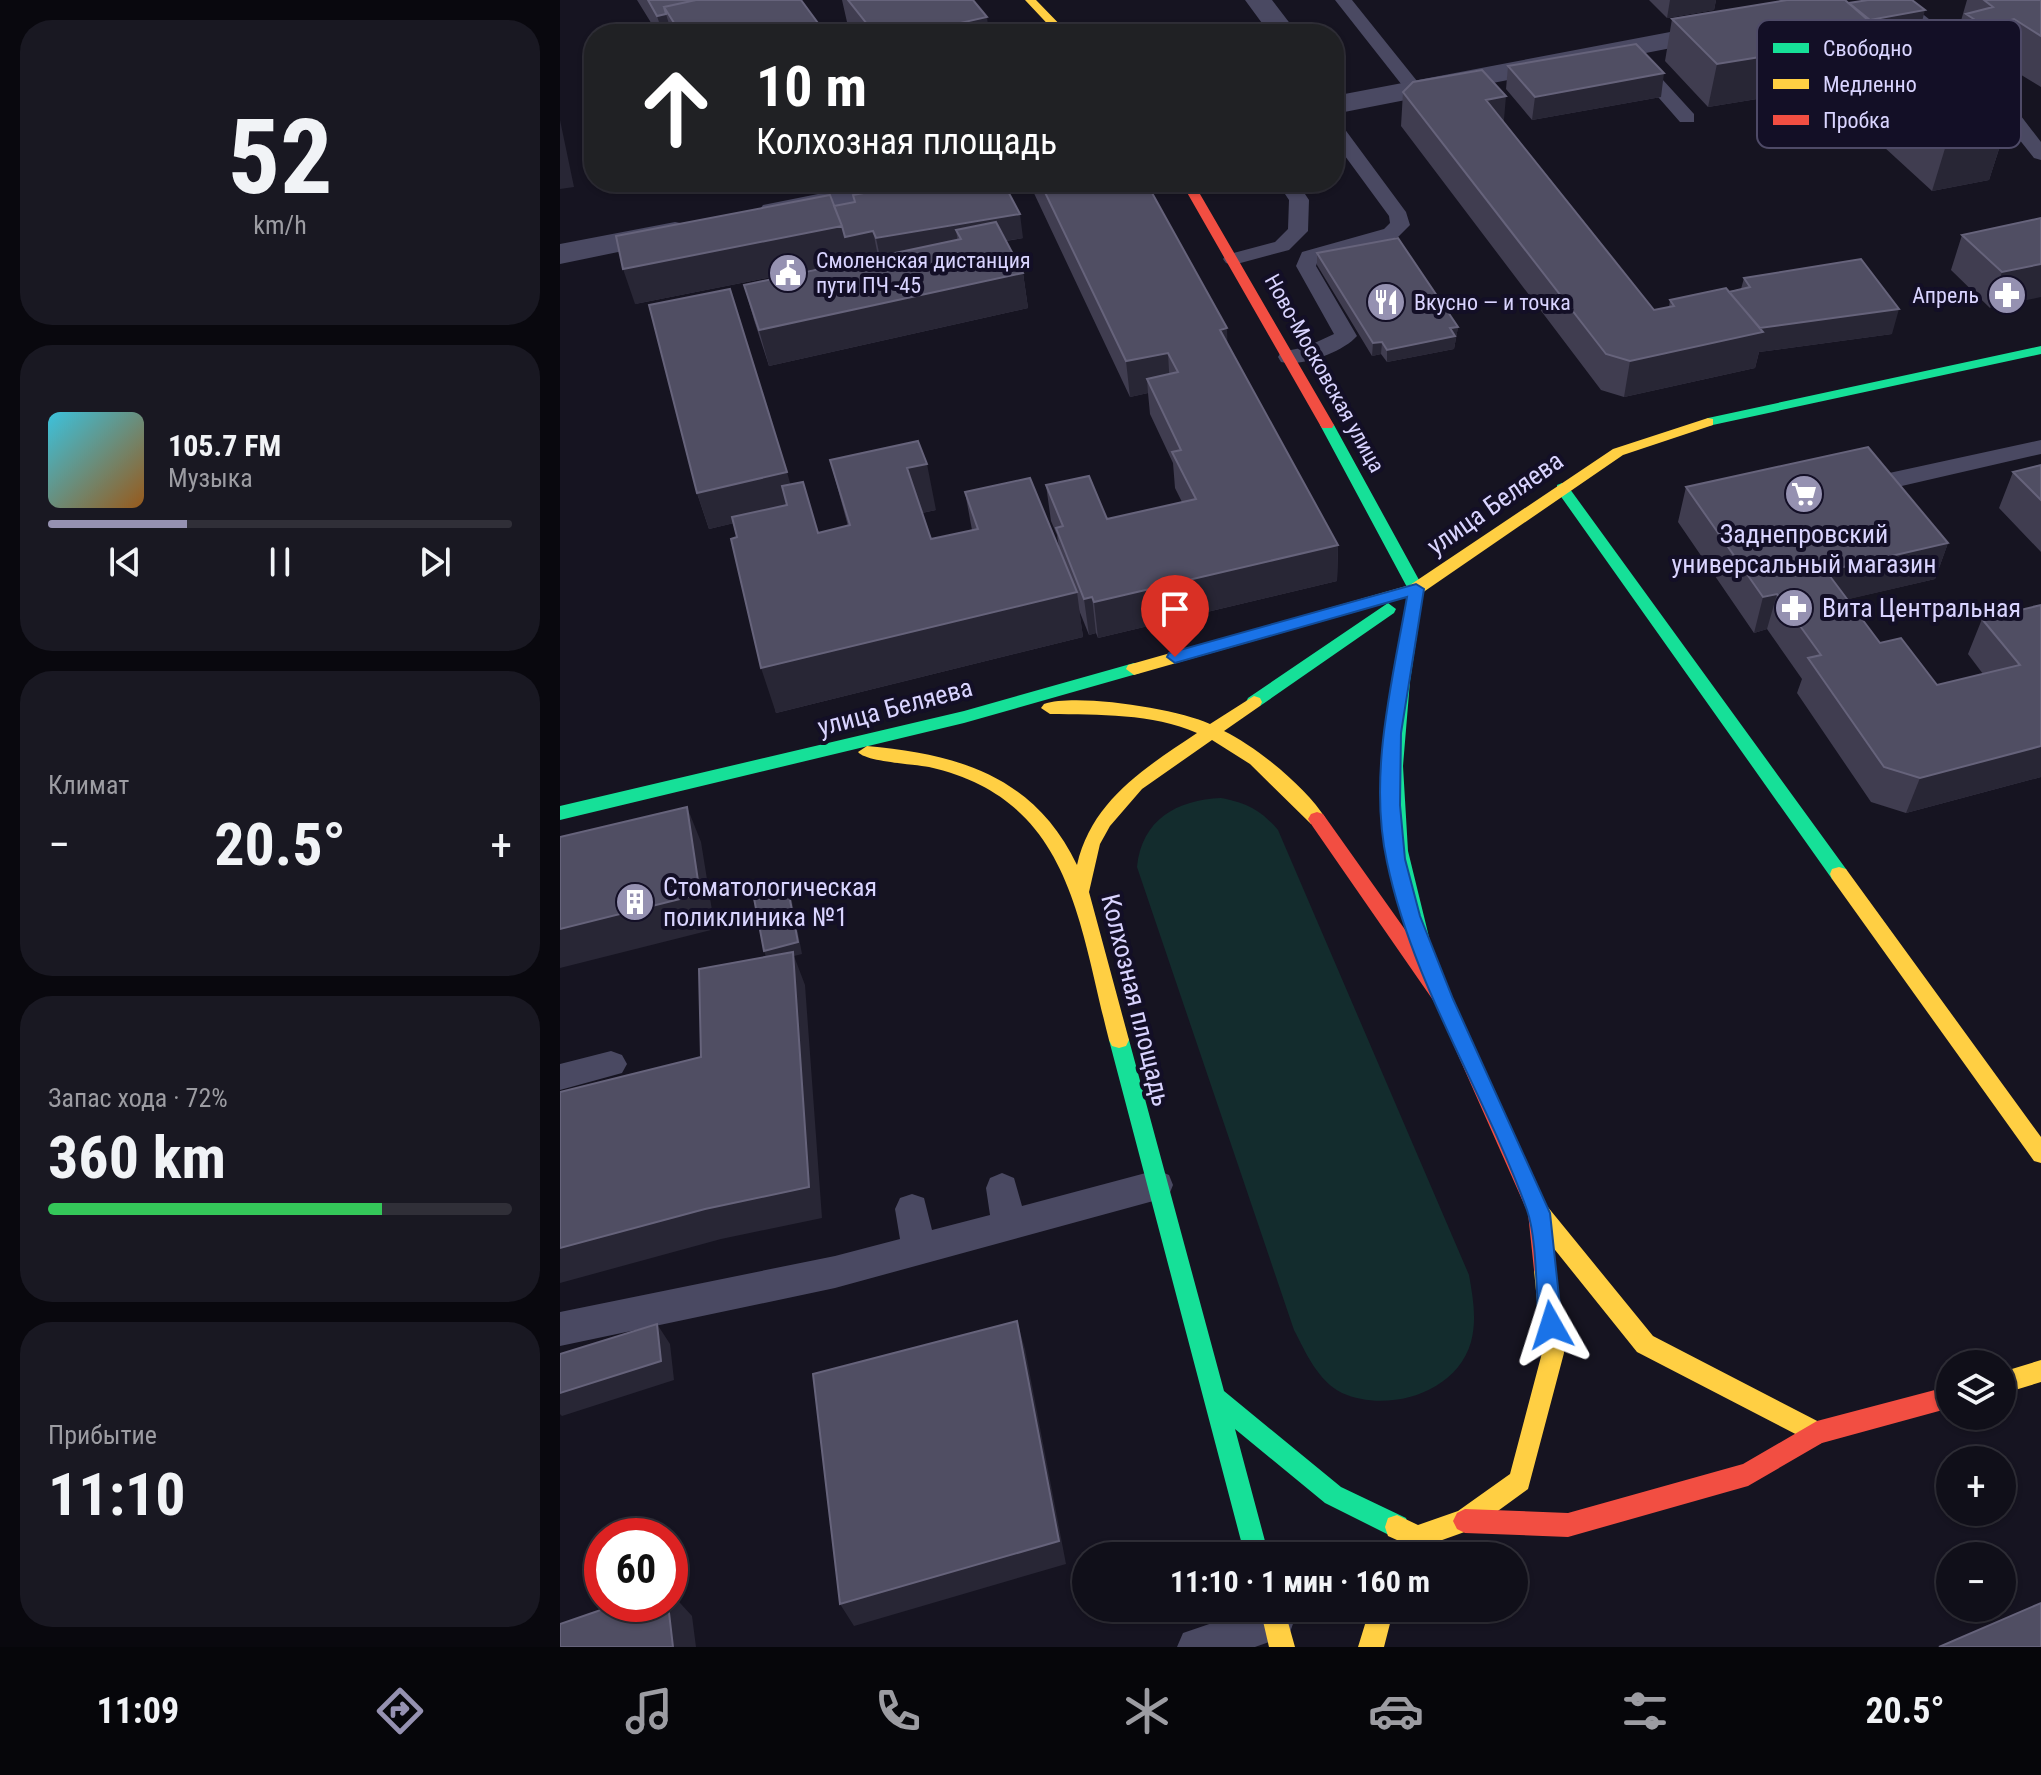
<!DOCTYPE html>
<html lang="ru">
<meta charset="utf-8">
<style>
:root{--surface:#100f19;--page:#191822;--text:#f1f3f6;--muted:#9c9ca2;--line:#302f38;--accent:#9591b1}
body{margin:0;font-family:"Roboto Condensed",sans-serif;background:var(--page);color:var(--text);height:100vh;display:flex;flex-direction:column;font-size:30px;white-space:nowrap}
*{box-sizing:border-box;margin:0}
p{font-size:26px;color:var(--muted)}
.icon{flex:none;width:44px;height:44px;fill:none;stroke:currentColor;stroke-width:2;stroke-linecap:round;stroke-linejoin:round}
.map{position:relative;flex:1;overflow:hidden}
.side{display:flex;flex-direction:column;gap:20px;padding:20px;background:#09080e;width:560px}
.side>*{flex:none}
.banner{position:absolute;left:24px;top:24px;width:760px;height:168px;border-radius:32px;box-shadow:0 2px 6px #0004,0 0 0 2px var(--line);background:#202124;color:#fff;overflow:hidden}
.tools{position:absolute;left:1376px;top:1350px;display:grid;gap:16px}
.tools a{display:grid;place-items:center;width:80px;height:80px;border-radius:50%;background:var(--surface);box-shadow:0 2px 6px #0004,0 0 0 2px var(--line);font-size:40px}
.speed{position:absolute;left:24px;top:1518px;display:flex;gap:16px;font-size:40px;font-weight:700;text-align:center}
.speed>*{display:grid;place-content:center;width:104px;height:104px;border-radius:50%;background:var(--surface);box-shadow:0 2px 6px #0004,0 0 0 2px var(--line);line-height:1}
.speed .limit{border:12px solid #d22;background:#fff;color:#111}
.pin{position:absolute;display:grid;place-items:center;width:68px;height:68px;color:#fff;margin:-82px -34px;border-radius:50% 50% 50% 0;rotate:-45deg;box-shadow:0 0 8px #0007}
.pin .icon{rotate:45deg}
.me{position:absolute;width:88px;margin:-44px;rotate:354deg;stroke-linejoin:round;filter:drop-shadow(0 0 6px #0008)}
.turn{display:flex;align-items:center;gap:28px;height:168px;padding:0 40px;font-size:36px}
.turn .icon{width:104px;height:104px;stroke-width:2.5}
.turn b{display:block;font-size:56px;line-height:68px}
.big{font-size:60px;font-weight:700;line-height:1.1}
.side .widget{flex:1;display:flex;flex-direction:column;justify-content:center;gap:12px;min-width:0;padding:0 28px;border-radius:32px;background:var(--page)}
.side .dial{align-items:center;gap:0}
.dial b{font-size:104px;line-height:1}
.song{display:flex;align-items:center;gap:24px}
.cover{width:96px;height:96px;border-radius:12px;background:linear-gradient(135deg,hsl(190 70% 55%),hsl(30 70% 35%))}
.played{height:8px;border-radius:4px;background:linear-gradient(90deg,var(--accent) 30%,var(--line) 30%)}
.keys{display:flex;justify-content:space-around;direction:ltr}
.heat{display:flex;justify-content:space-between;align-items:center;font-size:44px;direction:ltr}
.charge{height:12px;border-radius:6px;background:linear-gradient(90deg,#34c759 72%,var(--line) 0)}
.trip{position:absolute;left:512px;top:1542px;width:456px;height:80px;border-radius:40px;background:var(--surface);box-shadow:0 2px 6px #0004,0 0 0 2px var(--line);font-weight:700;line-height:80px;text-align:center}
.menu{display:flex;height:128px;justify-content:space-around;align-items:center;background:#06060a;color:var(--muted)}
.menu .icon{width:56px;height:56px}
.menu .on{color:var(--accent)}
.menu b{font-size:36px;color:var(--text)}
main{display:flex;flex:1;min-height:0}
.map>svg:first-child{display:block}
</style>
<main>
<section class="side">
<div class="widget dial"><b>52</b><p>km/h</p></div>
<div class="widget">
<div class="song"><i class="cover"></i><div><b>105.7 FM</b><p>Музыка</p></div></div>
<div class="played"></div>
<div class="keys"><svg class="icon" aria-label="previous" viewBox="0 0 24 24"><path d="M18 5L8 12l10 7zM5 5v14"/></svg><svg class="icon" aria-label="pause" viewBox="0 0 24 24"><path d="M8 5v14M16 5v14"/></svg><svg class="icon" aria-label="next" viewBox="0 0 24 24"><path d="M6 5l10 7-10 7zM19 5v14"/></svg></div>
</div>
<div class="widget"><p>Климат</p>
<div class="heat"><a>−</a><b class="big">20.5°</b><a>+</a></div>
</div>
<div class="widget"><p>Запас хода · 72%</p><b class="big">360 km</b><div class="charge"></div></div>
<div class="widget"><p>Прибытие</p><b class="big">11:10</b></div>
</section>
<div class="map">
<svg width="1481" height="1647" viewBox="0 0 1481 1647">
<rect width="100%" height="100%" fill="#161421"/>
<path fill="#132c2d" d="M661,798c26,5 40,12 57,32l191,445c4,23 8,44 2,67 -15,52 -84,71 -129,51 -24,-12 -36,-40 -48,-63l-157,-463c5,-48 40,-67 84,-69z"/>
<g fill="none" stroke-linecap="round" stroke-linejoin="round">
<path fill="#4a4962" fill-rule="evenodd" d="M775,0h17l69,86v8h-12z
M1327,0h18l39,31 3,4 -10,11 84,70 20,26v18l-7,-2 -27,-34 -86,-74 -3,-4 10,-11z
M1076,56l6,1 52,57v8h-14l-50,-57 -3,-4z
M774,122l7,2 65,88 4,13 -12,12 -80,23 -2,6 41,70c-14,16 -55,31 -76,26l-3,-5 3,-5 25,-5 28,-13 -38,-68 6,-14 82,-23 6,-6 -1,-7 -55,-75z
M717,182h20l12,18 -1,31 -19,19 -56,15 -7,-2 -3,-4 3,-4 49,-13 13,-13 1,-29z
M1481,440v14l-161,37 -12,-8 12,-8z
M51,1051l11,4 5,9 -5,9 -62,17v-26z
M597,1170l12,5 4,10 -4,10 -12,5 -322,88 -275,58v-34l275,-56 65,-17 -5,-30 5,-11 12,-4 12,4 8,32 58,-15 -4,-27 4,-10 12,-5 12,5 8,28z
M696,1608h33l5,13 -5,14 -34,12h-78l6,-14z"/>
<path fill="#4a4962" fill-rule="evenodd" d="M685,0h27l26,34h-28z
M1168,21l10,2 4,6 -4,6 -404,79v-18z
M318,182h61l-4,6 -11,3 -150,30 -11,-2 -5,-7 5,-7z
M115,222l11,2 5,7 -5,7 -126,26v-20z"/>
<path fill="#16e098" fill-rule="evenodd" d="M1481,346v8l-333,72 -7,-4 7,-4z
M767,420l7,5 90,164 -14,92 -7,85 5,85 22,90 -3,5 -7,3 -7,-3 -3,-5 -20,-90 -5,-85 8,-85 15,-92 -88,-164z
M1002,483l5,2 279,384 2,5 -2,5h-14l-275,-388v-6z
M828,603l8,6 -2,4 -134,93h-12l-2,-4 2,-4z
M574,663l6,2 2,4 -2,4 -176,50 -404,97v-14l404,-95z
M559,1032l7,2 3,6 95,351 117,96 65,31 3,9 -3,9 -9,3 -72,-36 -90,-74 34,127h-24l-136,-516 3,-6z"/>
<path fill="#ffcf43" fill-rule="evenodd" d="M465,0h11l33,34h-12z
M1148,418l5,1v6l-90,30 -201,138 -288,82 -8,-6 2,-4 282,-80 203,-136z
M694,696l6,2 2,4 -2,4 -36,25c33,16 83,57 102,88l-3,5h-12l-61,-60 -38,-24 -70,49 -32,37 -10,18 -11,48 40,148 -3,6 -7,2 -7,-2 -3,-6c-31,-120 -38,-241 -180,-273 -15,-3 -63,-5 -71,-15l9,-6c92,8 168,31 210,119 15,-65 68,-97 120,-132 -45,-20 -98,-18 -147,-19l-9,-6 3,-4c34,-11 133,5 166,20z
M1279,867l7,2 195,268v26l-7,-2 -202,-282 -2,-5 2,-5z
M979,1203l8,3 106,130 172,89 4,8 -4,8 -8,4 -8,-4 -172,-89 -106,-132 -3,-7 3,-7z
M985,1260l8,3 3,7 8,83 -36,136 -55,40 -56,20 -29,-13 -3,-9 3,-9 9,-3 21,10 40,-14 52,-37 32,-121 -8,-83 3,-7z
M1481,1360v22l-39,12v-22z
M700,1608h24l11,39h-26z
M810,1608h24l-10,39h-26z"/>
<path fill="#f24e42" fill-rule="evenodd" d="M621,182h12l141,243 -2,3h-10l-2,-3z
M757,812l6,2 127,179 100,220 6,57 -3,7 -8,3 -8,-3 -3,-7 -6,-57 -93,-210 -124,-179 -3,-5 3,-5z
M1390,1386v22l-128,35 -74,43 -180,51 -103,-4 -8,-4 -4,-8 4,-8 8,-4 103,4 175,-49 74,-43z"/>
</g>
<path fill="#403d50" d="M77,0h164l25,34h-168z
M282,0h131l16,34h-133l-9,-12z
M1089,0h67l-2,10 -47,8z
M1407,0h74v87l-41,-25 -27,7 -20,-12 7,-24 -2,-2z
M1289,3l70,30 -15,2 104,86 -19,59 -57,11 -108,-99 1,-5 -6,-7 -60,11 -2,8 -49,8 -43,-46 7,-42z
M948,66l153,31 -129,23 -26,-31z
M843,92l101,30 150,188 15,-3 1,-7 71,-11 3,-11 148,56 -133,18 -4,16 -131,29 -23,-7 -200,-264z
M471,182h115l81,161 111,202 -1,36 -239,57 -2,-5 -7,2 -10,-25 4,27 -307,76 -42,-190 -25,6 -12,-36 93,-8 28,48 30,-7 -18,-66 106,50 -14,3 9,26 41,-9 -7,-38 94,56 -2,-13 -6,-14 -5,-36 61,34 75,-17 -7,-14 -2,-25 -23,-49 -2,-21 -18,4 -98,-208z
M293,195l170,43 -17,3 17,32 5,35 -259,58 -15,-46 -10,-35 135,-28 -1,-1 -243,48 199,-98 20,-4z
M1481,218l-51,90 -39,-38 11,-35z
M757,253l141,74 -4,22 -67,13 -6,-8 -9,2 -55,-91z
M1481,465v87l-42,-44 14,-36z
M1126,487l262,56 -13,36 -87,20 32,44 57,42 46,-11 -15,-20 14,-35 59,-14v172l-135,36 -35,-11 -74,-109 5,-14 -35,-50 -13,4 -76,-111z"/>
<path fill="#282635" d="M1110,0h46l-2,10 -47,8z
M1365,10l-6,23 -30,5 -9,34 -10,-52z
M106,14l6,20h-9l-6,-18z
M427,17l2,17h-77z
M1454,19l-14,43 -27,7 13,-42z
M1269,38l-10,42 -60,11 -2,8 -49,8 9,-43 42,-15z
M1104,73l-3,24 -129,23 3,-23z
M946,96l-3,35 -17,-31z
M0,120l14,67 -14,2z
M1448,121l-19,59 -57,11 18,-59z
M460,214l3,24 -61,10 -1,-9 -5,-9 3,19 -78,13 -5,-24z
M282,226l31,5 5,25 -243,48 -12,-35z
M1481,264v33l-51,11 12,-36z
M463,273l5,35 -259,58 -10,-36z
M1339,309l-7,25 -133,18 -4,16 -131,29 6,-36 124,-32z
M898,327l-4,22 -67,13v-12z
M667,328l1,36 -8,-34z
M822,342l-1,12 -9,2 1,-13z
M608,353l2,35 -23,-9 1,14 -18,4 -4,-36z
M367,464l9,46 -20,4 -9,-46z
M227,472l10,36 -88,21 -12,-36z
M1388,543l-13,36 -120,28 11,-36z
M778,545l-1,36 -239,57 -4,-36z
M517,592l6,45 -307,76 -15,-45z
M1217,594l-10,35 -13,4 9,-36z
M532,597l4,36 -7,2 -5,-36z
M1481,746v31l-135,36 14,-35z
M127,807l14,35 14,87 -155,39v-39z
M227,884l4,12 11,58 -8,2 11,29 17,233 -101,21 -161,44v-35l145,-39 63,-246 -4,-12z
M457,1321l8,28 41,215 -212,62 -14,-22z
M97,1324l13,20 4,36 -112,36 -2,-2v-21z
M110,1592l22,24 4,31h-23l-5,-43h2z"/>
<path fill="#504e63" stroke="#66637b" stroke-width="2" d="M88,0h48l-32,7 2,7 -9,2z
M136,0h105l25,34h-145l-17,-27z
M288,0h125l14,17 -75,17h-37z
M1227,0h58l32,28 -40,7 -2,9 -6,-6 -70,11 7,7 -49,8 -45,-45z
M1308,0h44l13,10 -55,10 -21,-17z
M1424,0h57v36l-27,-17 -28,8 -20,-13 27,-7z
M1076,44l28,29 -129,24 -27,-31z
M922,70l24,26 -20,4 168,210 20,-4 -4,-6 56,-12 37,44 -133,29 -24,-7 -203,-262 10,-10z
M363,182h80l17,32 -144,24 -3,-7 -28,6 -3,-11 -8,-20 21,-4 -2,-7z
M480,182h106l81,146 -7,2 118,215 -244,57 -2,-5 -8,2 -28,-71 7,-2 -17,-41 43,-9 18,43 89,-20 -24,-47 9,-2 -34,-71 31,-7 -10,-19 -42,8z
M270,195l12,31 -219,43 -7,-33z
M1481,218v46l-39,8 -40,-37z
M436,222l27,51 -264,57 -15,-45 217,-46 -5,-9z
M838,238l60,89 -8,1 5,8 -68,14 -5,-8 -9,1 -56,-90z
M1301,259l38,50 -139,19 -31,-36 21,-5 -6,-9z
M170,289l57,183 -90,21 -48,-188z
M358,441l9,23 -20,4 24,71 47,-10 -13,-37 65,-14 47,114 -316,76 -30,-129 6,-2 -5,-20 55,-12 -5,-19 21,-4 15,51 32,-8 -20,-65z
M1308,447l80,96 -122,28 54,72 21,-5 36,47 83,-20 -38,-46 59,-14v141l-121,32 -36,-11 -76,-109 13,-3 -44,-61 -14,3 -77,-110z
M1481,465v35l-28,-28z
M127,807l13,87 -140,35v-92z
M227,884l11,58 -34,9 -11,-58z
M233,952l16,235 -104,22 -145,39v-156l141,-35 -2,-88z
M457,1321l42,220 -219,63 -27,-230z
M97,1324l4,37 -101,32v-39z
M1481,1603v44h-102z
M58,1604h50l5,43h-113v-23z"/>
<path fill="#1a73e8" stroke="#114b97" stroke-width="2" d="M856,584l8,5 -23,144 -1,72 5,54 15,57 33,83 97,214 12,112 -3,7 -8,4 -8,-4 -4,-7c-3,-31 -2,-87 -12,-115 -42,-117 -114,-224 -140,-348 -19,-87 5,-179 20,-265l-232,66 -8,-6 2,-4z"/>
<defs>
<symbol id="civic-disc" viewBox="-11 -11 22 22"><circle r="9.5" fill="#9591b1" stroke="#130f26"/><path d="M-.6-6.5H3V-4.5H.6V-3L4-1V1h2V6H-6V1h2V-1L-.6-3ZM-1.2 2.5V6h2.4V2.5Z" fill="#fff"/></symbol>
<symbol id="pharmacy-disc" viewBox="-11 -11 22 22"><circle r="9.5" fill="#9591b1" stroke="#130f26"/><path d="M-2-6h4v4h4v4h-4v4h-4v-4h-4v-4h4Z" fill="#fff"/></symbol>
<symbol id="restaurant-disc" viewBox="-11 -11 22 22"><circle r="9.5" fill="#9591b1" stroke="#130f26"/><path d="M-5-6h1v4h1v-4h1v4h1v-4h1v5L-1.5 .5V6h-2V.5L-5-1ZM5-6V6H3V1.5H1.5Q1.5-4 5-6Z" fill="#fff"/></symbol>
<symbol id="supermarket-disc" viewBox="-11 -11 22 22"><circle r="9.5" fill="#9591b1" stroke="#130f26"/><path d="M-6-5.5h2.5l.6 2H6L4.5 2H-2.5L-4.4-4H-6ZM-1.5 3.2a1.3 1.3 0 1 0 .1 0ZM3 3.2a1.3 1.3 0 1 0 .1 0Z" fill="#fff"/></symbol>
<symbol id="building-disc" viewBox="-11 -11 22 22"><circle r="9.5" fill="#9591b1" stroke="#130f26"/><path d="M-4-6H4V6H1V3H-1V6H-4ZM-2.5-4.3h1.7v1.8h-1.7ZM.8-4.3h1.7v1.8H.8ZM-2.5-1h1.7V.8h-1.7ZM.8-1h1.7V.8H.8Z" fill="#fff"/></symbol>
</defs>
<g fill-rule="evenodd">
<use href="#civic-disc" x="206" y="251" width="44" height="44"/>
<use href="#pharmacy-disc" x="1425" y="273" width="44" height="44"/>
<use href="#restaurant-disc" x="804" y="280" width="44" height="44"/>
<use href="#supermarket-disc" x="1222" y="472" width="44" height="44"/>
<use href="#pharmacy-disc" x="1212" y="586" width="44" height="44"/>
<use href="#building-disc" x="53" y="880" width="44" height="44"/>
</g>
<g text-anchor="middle" stroke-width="8" stroke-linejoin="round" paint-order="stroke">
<g font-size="22" fill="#d9d4ff" stroke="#130f26" text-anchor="start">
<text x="256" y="268">Смоленская дистанция<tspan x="256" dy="25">пути ПЧ -45</tspan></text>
<text x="1419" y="303" text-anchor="end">Апрель</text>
<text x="854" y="310">Вкусно — и точка</text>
</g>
<g font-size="22" fill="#d9d4ff" stroke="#130f26">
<text transform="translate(765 373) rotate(61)" y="8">Ново-Московская улица</text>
</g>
<g font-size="26" fill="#d9d4ff" stroke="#130f26">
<text transform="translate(935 503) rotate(-35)" y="9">улица Беляева</text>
<text transform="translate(335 707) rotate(-15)" y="9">улица Беляева</text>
<text transform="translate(576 1000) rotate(76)" y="9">Колхозная площадь</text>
</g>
<g font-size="26" fill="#d9d4ff" stroke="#130f26" text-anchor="start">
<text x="1244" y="543" text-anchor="middle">Заднепровский<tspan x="1244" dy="30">универсальный магазин</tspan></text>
<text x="1262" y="617">Вита Центральная</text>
<text x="103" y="896">Стоматологическая<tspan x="103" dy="30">поликлиника №1</tspan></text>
</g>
</g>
<rect x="1197" y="20" width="264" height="128" rx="12" fill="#130f26" stroke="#4e4a67" stroke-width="2"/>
<rect x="1213" y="43" width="36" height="10" fill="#16e098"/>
<rect x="1213" y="79" width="36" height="10" fill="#ffcf43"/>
<rect x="1213" y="115" width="36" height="10" fill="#f24e42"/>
<g font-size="22" fill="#d9d4ff">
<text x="1263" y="56">Свободно</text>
<text x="1263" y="92">Медленно</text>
<text x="1263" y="128">Пробка</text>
</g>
</svg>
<div class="tools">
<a><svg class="icon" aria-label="layers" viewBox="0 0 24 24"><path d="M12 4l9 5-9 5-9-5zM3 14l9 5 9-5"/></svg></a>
<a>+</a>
<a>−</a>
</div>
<div class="speed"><div class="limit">60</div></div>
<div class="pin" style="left:615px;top:657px;background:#d93025"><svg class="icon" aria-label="arrive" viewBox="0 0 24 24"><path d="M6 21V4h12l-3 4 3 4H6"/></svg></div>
<svg class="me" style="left:991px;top:1325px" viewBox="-20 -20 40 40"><path d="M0-17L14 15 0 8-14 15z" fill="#1a73e8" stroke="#fff" stroke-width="4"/></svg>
<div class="trip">11:10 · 1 мин · 160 m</div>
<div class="banner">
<div class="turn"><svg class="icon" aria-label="ahead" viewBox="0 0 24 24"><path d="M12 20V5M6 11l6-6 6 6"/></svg><div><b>10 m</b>Колхозная площадь</div></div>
</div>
</div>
</main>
<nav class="menu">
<b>11:09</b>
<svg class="icon on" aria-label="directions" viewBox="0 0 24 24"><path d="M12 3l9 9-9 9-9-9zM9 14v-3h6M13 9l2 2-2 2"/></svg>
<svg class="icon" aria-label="music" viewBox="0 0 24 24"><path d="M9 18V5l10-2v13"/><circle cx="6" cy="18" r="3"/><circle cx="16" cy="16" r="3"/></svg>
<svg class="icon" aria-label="phone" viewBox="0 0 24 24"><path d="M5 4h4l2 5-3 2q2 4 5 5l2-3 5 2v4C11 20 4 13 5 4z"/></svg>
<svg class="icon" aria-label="climate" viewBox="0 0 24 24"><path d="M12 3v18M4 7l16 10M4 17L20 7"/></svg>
<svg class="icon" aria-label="car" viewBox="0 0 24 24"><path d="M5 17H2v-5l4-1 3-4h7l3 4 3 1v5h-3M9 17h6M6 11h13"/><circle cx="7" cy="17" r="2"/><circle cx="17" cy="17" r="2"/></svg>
<svg class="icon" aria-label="filters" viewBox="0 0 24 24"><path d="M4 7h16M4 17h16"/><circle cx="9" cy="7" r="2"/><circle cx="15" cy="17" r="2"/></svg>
<b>20.5°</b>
</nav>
